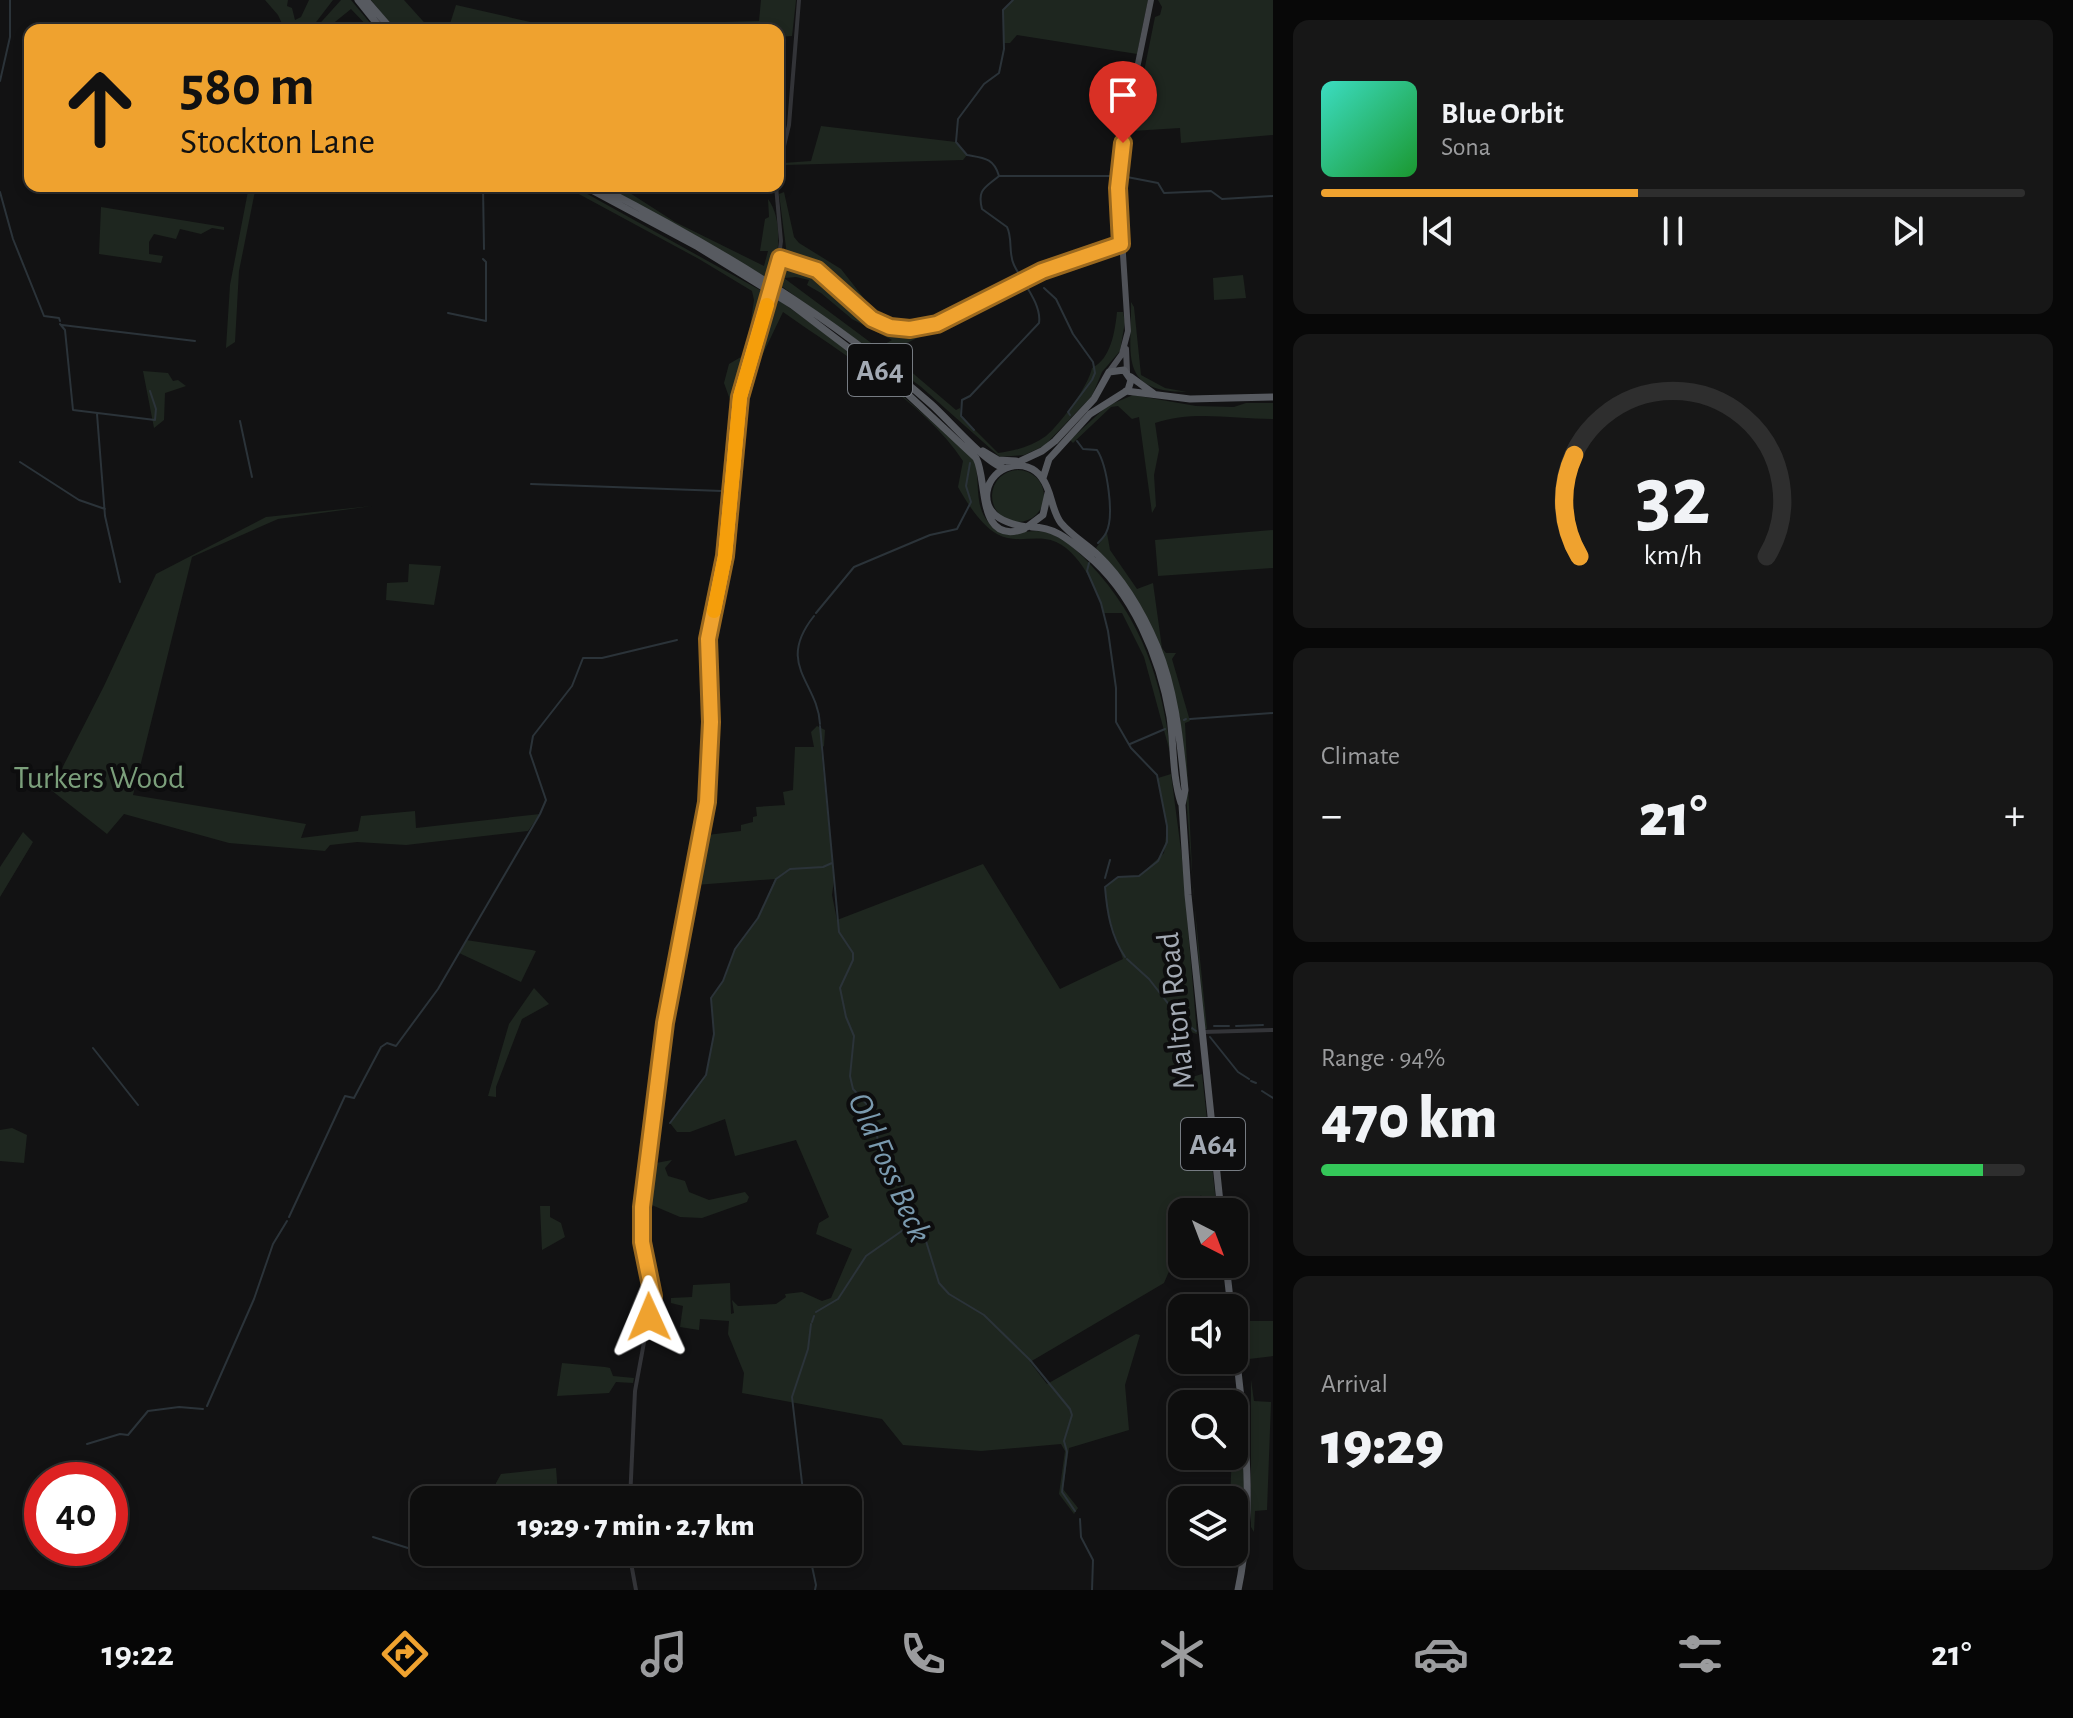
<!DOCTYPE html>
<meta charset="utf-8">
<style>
:root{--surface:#0e0e0e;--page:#171717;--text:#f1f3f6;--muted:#9b9c9e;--line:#2e2e2e;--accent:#efa22f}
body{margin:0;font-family:"Alegreya Sans",sans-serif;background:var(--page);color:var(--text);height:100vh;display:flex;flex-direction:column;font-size:30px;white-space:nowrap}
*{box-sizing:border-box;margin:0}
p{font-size:26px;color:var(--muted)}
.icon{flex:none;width:44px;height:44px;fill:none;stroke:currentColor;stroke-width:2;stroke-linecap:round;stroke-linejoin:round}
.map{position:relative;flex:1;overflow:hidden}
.side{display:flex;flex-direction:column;gap:20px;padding:20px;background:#080808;width:800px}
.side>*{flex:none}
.guide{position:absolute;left:24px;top:24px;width:760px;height:168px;border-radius:16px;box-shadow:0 4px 12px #0003,0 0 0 2px var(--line);background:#efa22f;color:#111;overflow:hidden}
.needle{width:52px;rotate:138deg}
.controls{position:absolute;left:1168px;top:1198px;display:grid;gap:16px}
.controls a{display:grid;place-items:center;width:80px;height:80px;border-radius:16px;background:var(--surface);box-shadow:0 4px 12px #0003,0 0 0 2px var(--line);font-size:40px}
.speed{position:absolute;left:24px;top:1462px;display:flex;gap:16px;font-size:40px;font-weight:700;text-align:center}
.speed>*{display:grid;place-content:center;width:104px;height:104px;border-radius:50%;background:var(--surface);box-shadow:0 4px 12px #0003,0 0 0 2px var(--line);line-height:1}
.speed .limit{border:12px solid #d22;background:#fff;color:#111}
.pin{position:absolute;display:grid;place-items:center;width:68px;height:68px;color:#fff;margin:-82px -34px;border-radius:50% 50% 50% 0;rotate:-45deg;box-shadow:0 0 8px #0007}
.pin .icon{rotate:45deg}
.me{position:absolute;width:88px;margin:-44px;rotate:359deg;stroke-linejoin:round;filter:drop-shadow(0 0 6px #0008)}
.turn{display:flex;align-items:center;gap:28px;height:168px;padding:0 24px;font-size:36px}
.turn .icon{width:104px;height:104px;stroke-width:2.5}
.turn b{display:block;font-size:56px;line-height:68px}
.big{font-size:60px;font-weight:800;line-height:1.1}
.side .card{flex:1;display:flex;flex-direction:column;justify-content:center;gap:12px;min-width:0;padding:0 28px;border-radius:16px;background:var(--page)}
.side .dial{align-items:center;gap:0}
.dial svg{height:208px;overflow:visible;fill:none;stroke:var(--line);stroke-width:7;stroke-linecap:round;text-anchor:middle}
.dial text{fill:var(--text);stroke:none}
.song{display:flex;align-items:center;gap:24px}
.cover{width:96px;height:96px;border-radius:12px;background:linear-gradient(135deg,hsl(170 70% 55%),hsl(130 70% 35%))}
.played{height:8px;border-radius:4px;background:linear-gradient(90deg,var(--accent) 45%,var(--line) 45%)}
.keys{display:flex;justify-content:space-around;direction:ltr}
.heat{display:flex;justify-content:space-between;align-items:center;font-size:44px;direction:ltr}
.charge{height:12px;border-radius:6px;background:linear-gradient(90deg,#34c759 94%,var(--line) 0)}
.trip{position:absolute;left:410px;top:1486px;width:452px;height:80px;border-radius:16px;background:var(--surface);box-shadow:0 4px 12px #0003,0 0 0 2px var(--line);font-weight:800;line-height:80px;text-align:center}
.menu{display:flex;height:128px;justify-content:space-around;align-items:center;background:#060606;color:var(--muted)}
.menu .icon{width:56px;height:56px}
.menu .active{color:var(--accent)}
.menu b{font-size:36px;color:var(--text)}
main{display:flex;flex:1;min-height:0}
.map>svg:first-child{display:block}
</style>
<main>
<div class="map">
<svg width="1273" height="1590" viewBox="0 0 1273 1590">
<rect width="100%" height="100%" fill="#121213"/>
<path fill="#1e261f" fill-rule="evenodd" d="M265,0h23l-1,6 5,2 3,12 6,-3 8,-17h24l-23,30h-25l-7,-15z
M341,0h10l25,30h-5l-20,-21 -26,21h-11z
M371,0h33l27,30h-36z
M761,0h35l-4,36 -14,1v-7h-94l4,-7 71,-2z
M1013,0h135l-11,54 -120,-19 -7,8h-7v-33z
M1158,0h115v135l-92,8 -1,-15 -48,3 23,-114 5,-2 2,-8z
M456,5l83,19 99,-1v7h-190z
M821,126l135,16 11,13 -4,5 -178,5 -2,-2 28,-2z
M249,186h7l-17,85 -4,71 -9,6 4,-63z
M564,186h9l194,108 -27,86 -4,27 -3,1 -9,-25 5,-19 17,-10 8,-54 -2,-9 -53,-32z
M604,186h15l56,36 89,44 4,-15h-8l5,-32 4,-2 -1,-18c16,22 10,58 4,82z
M784,192l10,45 5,6 42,26 37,47 -56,-46 -35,-15 -8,-61z
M101,207l123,20v3l-12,-2 -11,6 -21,-5 -4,10 -22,-5 -5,8v12l14,2 -2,7 -62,-9z
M786,266l16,1 15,6 49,47 40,14 28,-4 -46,22 68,58 4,-2 1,8 37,37c17,-2 34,-7 48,-17 15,-13 42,-49 46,-68 19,-9 23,-37 25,-56h6l2,10 -5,29 -18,21 -10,24 -48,50 -20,9 -24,2 -80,-71 -143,-103zM796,277l13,3 -2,5 14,8 31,26 40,21 -14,8 -94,-70z
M1243,275l3,23 -32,2 -1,-22z
M773,296l88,63 113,100c7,21 -1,46 15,64 18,20 36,4 57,9 16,4 34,21 44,32 52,55 73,119 81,192l-27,-99 -22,-44h-18c-7,-25 -28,-71 -59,-74 -16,-2 -32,4 -48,-5 -16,-9 -30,-31 -39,-47l5,-26c-38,-59 -124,-109 -180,-149l-25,52 -5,-1z
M1131,302l3,5 7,68 24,13 22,4c-70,0 -55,-38 -56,-90z
M143,371l25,2 5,8 5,-1 8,6 -21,7 -1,27 -10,8z
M1133,395l63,11 38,1 12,-4h27v16c-39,0 -81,-9 -118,4l4,27 -5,25 2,31 -4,7 -13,-96 -7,2 -14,-13 -7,1 -38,36 -3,-3 37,-34z
M992 496a26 26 0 1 1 52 0a26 26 0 1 1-52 0Z
M372,506l-94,13 -86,38 -59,238 173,29 -5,14 57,-7 3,-15 54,-5 1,17 124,-14 -12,17 -122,14 -49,-3 -27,3 -5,6 -96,-8 -105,-29 -17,20 -56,-44 53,-104 52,-112 110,-57z
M1273,530v38l-115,8 -3,-36z
M1107,533l3,17 27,39 16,-6 9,65 4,5h10l-4,6 18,62 -5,2 8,167 14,139h-3l-24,-312 -67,-150 -17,-19z
M409,564l32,2 -7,39 -48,-5 1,-17 21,-1z
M817,726l8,4 -1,16 -3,2 13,132 -2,15 5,25 146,-56 77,125 63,-30 -15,-45 -3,-27 13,-10 21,-1 25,-23 3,-26 -9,-49 13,-4 11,84 15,176 -10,-3c-14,14 -13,32 -8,50l23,-7 15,138h-12l-4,-17 -7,17h-12v29l-18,42 -134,79 17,22 89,-50 4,1 -15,50 4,45 -60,18 -6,41 15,19 -4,6 -15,-20 6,-43 -4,-7 -80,7 -78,-6 -21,-26 -140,-26 2,-20 -16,-39 1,-13 -29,-2 -1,11 -19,-3 3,-21 -12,-3v-5l21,-1 1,-12 37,-2 1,31 3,-1 -2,-13 6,6 38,-2 10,-7 -1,-3 17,-2 20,9 9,-3 21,-49 -36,-15 3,-11 10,-6 -33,-77 -61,16 -10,-37 -35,13h-13l-7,-9 36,-48 8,-41 -3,-36 12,-17 12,-32 23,-31 17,-39 -80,6 12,-50 34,-4v-6l12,-3v-5l4,-1 -1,-9 29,-2 -2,-13 10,-2 2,-43h19l-3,-15z
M23,832l10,10 -33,55v-30z
M466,940l66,10 4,1 -15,31 -62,-29z
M534,988l15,16 -27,15 -26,68v10l-8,-1 21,-72z
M12,1128l15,7 -3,28 -24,-2v-31z
M654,1147l2,16 16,-3 -7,8 3,8 17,5 4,11 20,8 36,-8 4,5 -2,5 -45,16 -22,-1 -33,-14z
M540,1206h10v11l11,6 4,14 -23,13z
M1246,1298l-1,23h28v35l-24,3 1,9 -17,-65z
M562,1363l43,4 5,1 3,8 21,2 -1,5 -17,-1 -7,11 -52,3z
M1251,1380l3,21 17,1 -4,108 -12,1 -1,21 -3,-5z
M1230,1388l7,4c5,37 18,150 0,178l6,-36h-9v-34h-4l4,-96h-3z
M556,1468l2,26 -65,6 3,-17 5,-9z"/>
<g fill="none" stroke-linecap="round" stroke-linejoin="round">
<path stroke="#2b3339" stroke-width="2" d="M0,81l10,-44v-37
M999,176h115
M1127,177l31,6 6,10 47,-2 11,8 51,-3
M483,186l1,63
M0,192l13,47 31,77 15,2 1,3
M1044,288l12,11 17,35 20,28 2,11 -3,7 -24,32 2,3
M448,313l38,8v-59l-3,-3
M60,324l5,6 8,80 82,10 1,-11 -6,-18
M62,325l133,16
M97,414l8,102 15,66
M240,421l12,56
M974,430l-13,-14 1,-16 8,-4 69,-73c3,-19 -17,-41 -25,-58 -6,-12 -1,-26 -7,-38l-25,-18c-5,-20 3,-21 17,-33 -5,-18 -15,-18 -32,-21l-11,-13 2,-23 26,-35 15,-11 5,-24 -1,-39 10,-10
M1077,441l6,8 14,1c10,15 18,66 9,83 -2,4 -5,7 -8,10
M20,462l59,38 26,9
M531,484l191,7
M1089,563l-2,8 14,32 7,28 8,57v34l15,26 26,27 10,51v16l-9,19 -19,15 -21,1 -13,10c2,25 6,49 20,70
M816,613l38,-46 76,-32 27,-6 14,-27 -5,-16 4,-23
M814,616c-39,49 4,66 6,108
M1190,719l83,-6
M1184,720l2,-1
M820,726l19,206 14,21v7l-13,28 6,29 8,19 -4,40 3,13 18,20 8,36 21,31 6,32 15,17 18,58 10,11 35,21 46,45 40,49 2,6 -8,26 3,11 -5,40 13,19
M1130,744l35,-15
M1105,878l5,-18
M1127,959l22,20 32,41 15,11
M1214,1026h15
M1236,1026l27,-1
M1210,1037l28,35 11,7
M93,1048l45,57
M1251,1081l5,2
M1262,1091l11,7
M670,1123l36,-48 8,-41 -3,-36 12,-17 12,-32 23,-31 18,-39 14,-10 33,-2 9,-4
M289,1217l56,-121 9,2 27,-51 6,-4 9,3 42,-57 102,-175 6,-14 -16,-47 3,-17 39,-50 11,-28h19l75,-18
M816,1312l22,-13 28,-43 50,-35
M812,1322l2,-6
M207,1406l47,-107 19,-55 14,-23
M87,1444l33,-10 8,1 20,-24 31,-4 24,2
M804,1500l-12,-103 16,-48 3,-25
M1080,1519l1,18 12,23 -1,30
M373,1537l57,18
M809,1552l7,33 -1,5"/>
<path stroke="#333438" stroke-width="4" d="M778,171l11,-46 10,-125
M776,186l5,55 -4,32
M780,258c16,4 32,7 46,17 21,17 33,43 61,51 51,15 104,-31 147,-52 27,-13 58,-22 87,-30
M1203,1032l70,-2
M630,1500l5,-109 17,-92 -11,-64 7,-91 27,-180 32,-162 4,-80 -3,-83 17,-83 15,-159 26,-89
M629,1552l7,38"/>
<path stroke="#4f5157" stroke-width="6" d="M1126,349l1,23
M1109,372l13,-18 6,-23 -10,-153 6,-46 27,-132"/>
<path stroke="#575a60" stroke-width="7" d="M358,0l24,30
M366,0l26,30
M584,186l114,61 94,58 108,82 76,71c12,21 0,88 48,71
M598,186c120,62 232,129 333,218 17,15 55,60 73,64
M1131,377l22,16
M1126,391l64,8 83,-2
M983,451l15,9 18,1
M1012,465l30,-14 13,-10 39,-42 15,-27 15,-2 7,10 -3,10 -38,24 -41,45 -6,19
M1048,493l-5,22 -16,12c-19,-3 -43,-10 -40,-35 4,-27 40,-36 55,-14 10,13 9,32 19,45 10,12 25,21 37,32 26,25 45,58 59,91 19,46 23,95 28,144l-3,15 6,90 33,317
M1032,527c23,0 37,13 54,27 47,38 74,104 84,163 4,28 2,58 11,86
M1226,1264l5,44
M1234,1337c10,86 22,168 4,253"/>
<path stroke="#333438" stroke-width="4" d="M766,308l11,-35"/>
</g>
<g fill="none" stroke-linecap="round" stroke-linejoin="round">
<defs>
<path id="route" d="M649,1317l4,-21 -11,-54v-35l23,-184 42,-221 4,-80 -3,-83 17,-83 15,-159 40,-139 37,12 55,49 18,8 20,2 27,-5 105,-53 79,-27 -3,-56 5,-45"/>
</defs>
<use href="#route" stroke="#9b691f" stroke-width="20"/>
<use href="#route" stroke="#efa22f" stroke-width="14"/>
<path stroke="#f59e0b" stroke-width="14" d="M714,611l11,-55 15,-159 27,-92"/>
</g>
<g text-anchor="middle" stroke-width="8" stroke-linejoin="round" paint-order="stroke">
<g fill="#0d0d0e" stroke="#767b82" stroke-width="2">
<rect x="848" y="344" width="64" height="52" rx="6"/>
<rect x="1181" y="1118" width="64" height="52" rx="6"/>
</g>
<g font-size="30" font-weight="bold" fill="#a3aab4">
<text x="880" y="380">A64</text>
<text x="1213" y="1154">A64</text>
</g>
<g font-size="32" fill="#7b9f7b" stroke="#0d0d0e">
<text x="99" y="788">Turkers Wood</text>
</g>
<g font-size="32" fill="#a3aab4" stroke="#0d0d0e">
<text transform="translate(1175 1011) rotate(-96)" y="11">Malton Road</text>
</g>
<g font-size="34" font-style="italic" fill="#7a9aaf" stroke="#0d0d0e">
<text transform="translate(891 1167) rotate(66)" y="12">Old Foss Beck</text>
</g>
</g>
</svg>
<div class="controls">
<a><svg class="needle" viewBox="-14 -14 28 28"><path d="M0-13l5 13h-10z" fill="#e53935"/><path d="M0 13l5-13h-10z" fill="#9b9c9e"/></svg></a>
<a><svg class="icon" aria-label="sound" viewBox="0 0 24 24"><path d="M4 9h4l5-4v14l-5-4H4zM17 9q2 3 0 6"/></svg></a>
<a><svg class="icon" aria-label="search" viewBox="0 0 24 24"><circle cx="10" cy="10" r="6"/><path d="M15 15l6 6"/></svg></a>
<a><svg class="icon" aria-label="layers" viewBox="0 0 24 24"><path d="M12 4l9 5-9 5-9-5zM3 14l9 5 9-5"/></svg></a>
</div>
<div class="speed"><div class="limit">40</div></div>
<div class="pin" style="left:1123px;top:143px;background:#d93025"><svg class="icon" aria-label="arrive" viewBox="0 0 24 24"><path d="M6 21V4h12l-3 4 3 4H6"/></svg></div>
<svg class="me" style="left:649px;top:1317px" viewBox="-20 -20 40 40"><path d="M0-17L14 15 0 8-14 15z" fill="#efa22f" stroke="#fff" stroke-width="4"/></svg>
<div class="trip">19:29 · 7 min · 2.7 km</div>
<div class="guide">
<div class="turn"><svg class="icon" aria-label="ahead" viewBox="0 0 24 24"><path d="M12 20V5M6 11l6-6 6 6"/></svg><div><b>580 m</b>Stockton Lane</div></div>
</div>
</div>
<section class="side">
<div class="card">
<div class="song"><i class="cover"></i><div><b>Blue Orbit</b><p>Sona</p></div></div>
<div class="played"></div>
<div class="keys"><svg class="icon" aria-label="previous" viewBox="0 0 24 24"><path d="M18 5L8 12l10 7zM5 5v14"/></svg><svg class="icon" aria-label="pause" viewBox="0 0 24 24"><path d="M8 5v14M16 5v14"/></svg><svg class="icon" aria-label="next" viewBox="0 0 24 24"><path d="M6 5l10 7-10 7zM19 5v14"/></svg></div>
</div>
<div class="card dial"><svg viewBox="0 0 100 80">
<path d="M14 69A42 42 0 1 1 86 69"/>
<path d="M14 69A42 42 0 0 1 12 30" stroke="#efa22f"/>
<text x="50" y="56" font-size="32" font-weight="700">32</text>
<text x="50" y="72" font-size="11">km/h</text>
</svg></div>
<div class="card"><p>Climate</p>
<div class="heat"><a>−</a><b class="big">21°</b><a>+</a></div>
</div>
<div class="card"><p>Range · 94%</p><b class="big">470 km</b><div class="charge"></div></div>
<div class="card"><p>Arrival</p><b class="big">19:29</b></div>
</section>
</main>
<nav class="menu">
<b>19:22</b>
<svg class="icon active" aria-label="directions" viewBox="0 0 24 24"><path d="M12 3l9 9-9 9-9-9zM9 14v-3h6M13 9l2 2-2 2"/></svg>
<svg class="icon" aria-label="music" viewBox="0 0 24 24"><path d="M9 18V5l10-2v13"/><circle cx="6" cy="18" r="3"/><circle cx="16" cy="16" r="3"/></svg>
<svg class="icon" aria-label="phone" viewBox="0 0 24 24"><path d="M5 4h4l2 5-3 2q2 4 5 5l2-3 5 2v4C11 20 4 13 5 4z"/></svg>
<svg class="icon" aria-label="climate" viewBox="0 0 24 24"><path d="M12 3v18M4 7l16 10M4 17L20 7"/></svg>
<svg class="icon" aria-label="car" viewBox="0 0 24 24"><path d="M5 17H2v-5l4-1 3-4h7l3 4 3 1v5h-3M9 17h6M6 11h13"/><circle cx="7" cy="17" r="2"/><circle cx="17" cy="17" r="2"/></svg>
<svg class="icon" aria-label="filters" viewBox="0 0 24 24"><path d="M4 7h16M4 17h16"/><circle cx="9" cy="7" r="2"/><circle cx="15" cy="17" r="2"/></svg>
<b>21°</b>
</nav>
